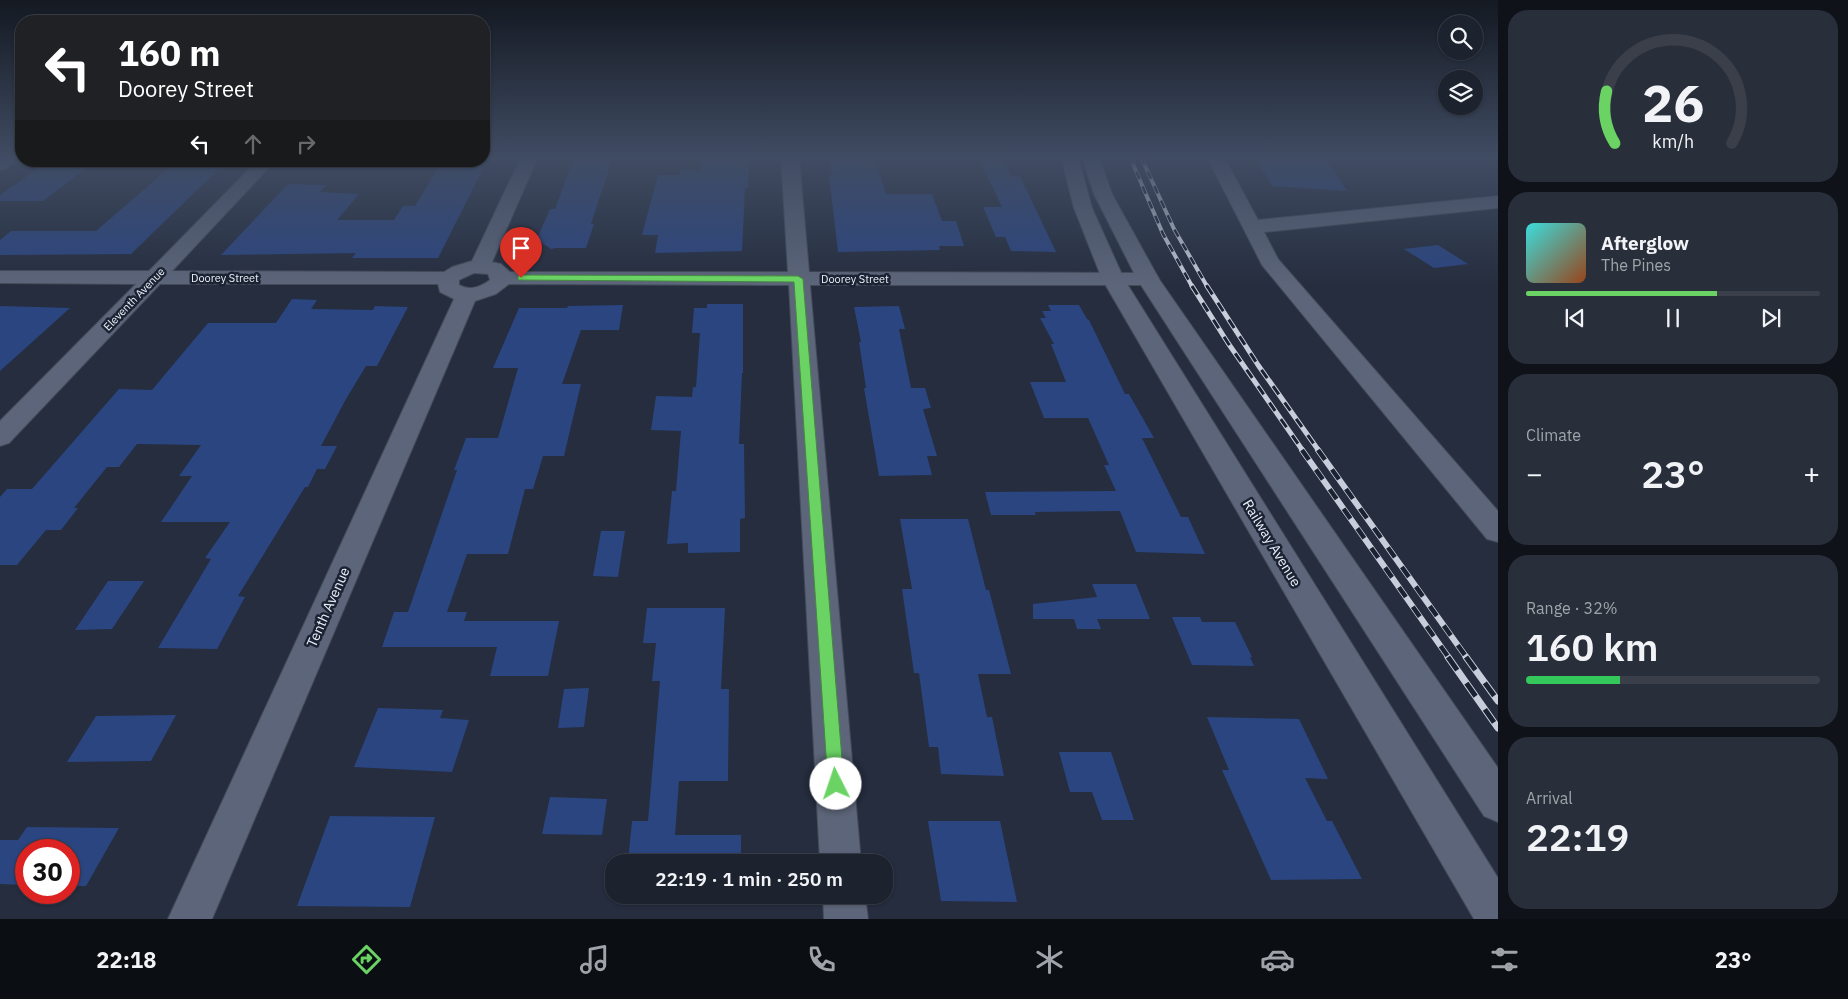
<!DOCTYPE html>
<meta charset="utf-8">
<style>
:root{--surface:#1c222e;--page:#292f3a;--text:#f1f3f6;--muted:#a0a4aa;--line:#3a3f4a;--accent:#6ad364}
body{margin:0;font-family:"IBM Plex Sans",sans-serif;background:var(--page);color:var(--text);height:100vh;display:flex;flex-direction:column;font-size:19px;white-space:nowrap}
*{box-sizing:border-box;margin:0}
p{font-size:16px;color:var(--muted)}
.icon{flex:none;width:28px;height:28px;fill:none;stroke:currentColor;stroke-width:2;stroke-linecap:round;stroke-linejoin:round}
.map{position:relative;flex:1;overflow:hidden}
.side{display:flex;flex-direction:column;gap:10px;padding:10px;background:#0f1319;width:350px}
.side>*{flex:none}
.banner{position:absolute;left:15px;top:15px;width:475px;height:152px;border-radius:20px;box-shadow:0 1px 4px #0004,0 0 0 1px var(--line);background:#202124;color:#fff;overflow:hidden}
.fabs{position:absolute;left:1438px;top:15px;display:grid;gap:10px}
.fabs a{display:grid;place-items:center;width:45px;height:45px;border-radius:50%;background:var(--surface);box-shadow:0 1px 4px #0004,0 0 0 1px var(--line);font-size:25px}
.speed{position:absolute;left:15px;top:839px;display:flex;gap:10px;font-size:25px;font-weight:700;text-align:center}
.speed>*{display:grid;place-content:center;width:65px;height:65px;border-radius:50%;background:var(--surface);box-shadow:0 1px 4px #0004,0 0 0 1px var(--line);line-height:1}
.speed .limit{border:8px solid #d22;background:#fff;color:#111}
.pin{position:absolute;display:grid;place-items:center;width:42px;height:42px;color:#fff;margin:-51px -21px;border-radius:50% 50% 50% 0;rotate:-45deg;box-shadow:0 0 5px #0007}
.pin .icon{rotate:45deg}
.me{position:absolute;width:55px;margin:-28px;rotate:356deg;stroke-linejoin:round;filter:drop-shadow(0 0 4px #0008)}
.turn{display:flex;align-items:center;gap:18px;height:105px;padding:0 20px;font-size:22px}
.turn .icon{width:65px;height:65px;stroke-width:2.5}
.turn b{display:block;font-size:35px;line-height:42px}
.lanes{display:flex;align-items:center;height:48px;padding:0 20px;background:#0003;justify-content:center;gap:25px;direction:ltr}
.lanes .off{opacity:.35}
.big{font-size:38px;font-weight:600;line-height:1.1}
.side .card{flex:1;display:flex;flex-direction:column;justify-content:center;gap:8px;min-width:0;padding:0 18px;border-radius:20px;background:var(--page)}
.side .dial{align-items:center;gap:0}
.dial svg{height:130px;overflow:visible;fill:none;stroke:var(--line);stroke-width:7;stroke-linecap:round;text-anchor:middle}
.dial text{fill:var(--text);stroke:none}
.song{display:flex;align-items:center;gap:15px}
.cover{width:60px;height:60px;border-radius:8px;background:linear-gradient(135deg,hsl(180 70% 55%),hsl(20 70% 35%))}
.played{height:5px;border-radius:2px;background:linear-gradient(90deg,var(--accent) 65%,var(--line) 65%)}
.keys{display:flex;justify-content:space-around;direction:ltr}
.heat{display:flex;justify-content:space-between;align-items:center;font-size:28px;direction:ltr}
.charge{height:8px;border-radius:4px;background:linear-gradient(90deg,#34c759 32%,var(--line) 0)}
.trip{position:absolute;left:605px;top:854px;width:288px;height:50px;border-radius:20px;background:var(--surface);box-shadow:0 1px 4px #0004,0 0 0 1px var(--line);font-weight:600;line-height:50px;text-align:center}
.tab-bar{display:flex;height:80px;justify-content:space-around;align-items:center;background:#0b0e12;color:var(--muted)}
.tab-bar .icon{width:35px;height:35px}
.tab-bar .active{color:var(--accent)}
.tab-bar b{font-size:22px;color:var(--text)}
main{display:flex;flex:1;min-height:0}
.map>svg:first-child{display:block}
</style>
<main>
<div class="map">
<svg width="1498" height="919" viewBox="0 0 1498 919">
<rect width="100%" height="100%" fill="#252d3e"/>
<path fill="#2b4581" d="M574,157h39l-22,67h3l-8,24h-30l-5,1 -14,-10 13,-30h5z
M701,157h48l-1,31h-3l-3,63 -87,2 3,-18h-16l16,-60h21l1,-5 20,1z
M829,157h45l12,37h46l10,27h14l8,25h-25l1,4 -102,2 -9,-77h4z
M978,157h25l8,19h9l36,76 -45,-1 -6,-14h-9l-13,-30h19z
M1255,157l72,3 20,31 -75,-5z
M48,161h47l-52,40h-43v-6z
M177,161h50l-96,93 -131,1v-15l11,-9h85z
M442,161h45l-49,97h-86l4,-5 -135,2 67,-71 38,1 -6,7 39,2 -22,26h57l9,-14h12z
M1438,245l30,19 -34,4 -30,-19z
M292,299l25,1 -6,9 62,1 2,-4 33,1 -31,59h-11l-20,33 -25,47h16l-12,23h-8l-9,18h-3l-67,109 7,1 -28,52 -59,-1 53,-89 -6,-1 25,-36h-69l31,-46h-13l22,-31 -64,-1 -18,23h-12l-33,41h4l-17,22h-15l-29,35h-17v-68l7,-8h25l87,-100 33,1 56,-67h68z
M707,304h36v69h-1l-3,71h5l1,74 -5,1v33l-52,1v-10l-21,1 5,-53h4l5,-60 -30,-1 5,-34 36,1 1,-10h3l4,-54h-8l2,-25h13z
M623,305l-4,25h-38l-19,54h19l-17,72h-21l-10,33h-8l-17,65h-41l-20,58h20l-3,9h95l-11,55h-58l7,-29h-115l12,-35h14l49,-142h-3l12,-32h32l20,-70h-25l26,-60h48l1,-2z
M1048,305h31l8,14 2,1 36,74h4l25,44h-12l39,79h7l17,37 -69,-2 -16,-41 -85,1 1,3h-45l-6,-23 131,-1 -12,-26h5l-21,-47h-44l-14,-36h36l-15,-38h3l-14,-26h6l-4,-7h9z
M0,306l70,2 -70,63z
M899,306l6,23h-6l12,59h14l6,20 -8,1 14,47h-10l5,19 -53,1 -15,-88h2l-7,-46h2l-7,-35z
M900,519h68l18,71h3l22,84h-33l9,43h5l12,59 -63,-2 -3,-27h-9l-10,-74h-5l-12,-84h10z
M601,531h24l-7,46 -25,-1z
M108,581h36l-32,48 -37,1z
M1092,584h44l14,35h-53l4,10h-24l-3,-10h-41v-15l64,-7z
M647,608h78l-4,81h8l-1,92h-49l-4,54h66v27h-113l4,-41h16l12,-140h-8l4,-38h-13z
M1172,617h28l2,5h33l17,35h-2l4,9 -62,-1z
M589,688l-5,39 -26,1 6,-39z
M378,708l65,2 -3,8 29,2 -17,52 -98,-5z
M176,715l-25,46 -84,1 29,-46z
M1207,717l92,2 29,60 -23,-1 22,43h5l30,58 -91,1 -49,-110h7z
M1059,752h52l23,68h-32l-10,-28h-22z
M550,797l57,2 -5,36 -60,-1z
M330,816l105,1 -25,90 -113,-1z
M928,821h72l17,81 -76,-1z
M27,827l92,1 -33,58h-17v-36h-43v35l-26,-1v-44h18z
M625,895h115v3h-115z"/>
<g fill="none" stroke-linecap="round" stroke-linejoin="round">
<defs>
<path id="minor" d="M0,157h19l-13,12 -6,1z
M521,157h17l-46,105 9,2 9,8h278l-7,-115h18l10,115 339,1 8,1 3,5 -3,5 -8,1h-338l51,577h-41l-31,-577 -280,-1 -13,10 -21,7 -263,618h-44l286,-620 -14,-7 -2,-8h-278l-151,159 -9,3v-25l136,-137 -136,-1v-12h149l108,-110h18l-103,110 272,1 8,-5 20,-6zM474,273l14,1 2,6c-10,7 -20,11 -31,5v-5z
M1207,157h17l34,63 240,-24v12l-234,24 14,27 220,252v31l-11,-3 -225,-274z
M823,895h42l3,24h-44z"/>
<path id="secondary" d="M1061,157h17l14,51 32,71 374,599v41h-24l-372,-640 -28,-71z
M1082,157h17l13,37 47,85 339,489v54l-14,-6 -347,-537 -43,-85z"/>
</defs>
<use href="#minor" stroke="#434a58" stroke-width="2"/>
<use href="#secondary" stroke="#434a58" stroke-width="2"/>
<use href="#minor" fill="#5c6579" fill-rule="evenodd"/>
<use href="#secondary" fill="#5c6579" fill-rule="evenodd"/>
<defs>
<path id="rail-far3" d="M1130,157l33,77 30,54
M1141,157l33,72 34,59"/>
<path id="rail-far2" d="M1192,286l36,57 75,108
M1207,286l51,79 61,86"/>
<path id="rail-far1" d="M1302,450l147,208
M1318,450l149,208"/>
<path id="rail" d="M1448,657l50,71
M1466,657l32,44"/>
</defs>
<use href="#rail-far3" stroke="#c7cdda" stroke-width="4"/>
<use href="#rail-far2" stroke="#c7cdda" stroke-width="5"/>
<use href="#rail-far1" stroke="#c7cdda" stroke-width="6"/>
<use href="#rail" stroke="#c7cdda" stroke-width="7"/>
<use href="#rail-far3" stroke="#1b2333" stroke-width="2.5" stroke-dasharray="8" stroke-linecap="butt"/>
<use href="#rail-far2" stroke="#1b2333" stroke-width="3" stroke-dasharray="10" stroke-linecap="butt"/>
<use href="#rail-far1" stroke="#1b2333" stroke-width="4.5" stroke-dasharray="12" stroke-linecap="butt"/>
<use href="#rail" stroke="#1b2333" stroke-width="5" stroke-dasharray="16" stroke-linecap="butt"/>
</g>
<linearGradient id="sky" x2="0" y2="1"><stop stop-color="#141922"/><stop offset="0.55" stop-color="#404c63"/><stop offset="1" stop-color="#404c63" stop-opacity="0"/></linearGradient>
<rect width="1498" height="286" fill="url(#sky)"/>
<path fill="#6ad364" stroke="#458941" d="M521,275l277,1 5,3 41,505 -3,6 -5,2 -6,-2 -2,-6 -34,-502 -276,-2v-4z"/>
<g text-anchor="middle" stroke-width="5" stroke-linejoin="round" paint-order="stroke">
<g font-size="11" fill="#ebf0fc" stroke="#1b2333">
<text x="225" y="282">Doorey Street</text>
<text x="855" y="283">Doorey Street</text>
<text transform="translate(134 299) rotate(-46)" y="4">Eleventh Avenue</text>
</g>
<g font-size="14" fill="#ebf0fc" stroke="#1b2333">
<text transform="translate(1272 543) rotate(59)" y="5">Railway Avenue</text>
<text transform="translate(328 607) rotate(-66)" y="5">Tenth Avenue</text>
</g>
</g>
</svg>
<div class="fabs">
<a><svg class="icon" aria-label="search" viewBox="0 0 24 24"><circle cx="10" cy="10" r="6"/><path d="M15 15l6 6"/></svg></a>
<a><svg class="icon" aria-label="layers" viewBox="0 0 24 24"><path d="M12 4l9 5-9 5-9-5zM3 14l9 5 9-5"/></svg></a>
</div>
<div class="speed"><div class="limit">30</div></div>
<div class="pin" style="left:521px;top:278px;background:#d93025"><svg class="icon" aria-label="arrive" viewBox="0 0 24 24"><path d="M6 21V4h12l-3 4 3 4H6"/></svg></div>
<svg class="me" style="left:836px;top:784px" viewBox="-20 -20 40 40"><circle r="19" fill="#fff"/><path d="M0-13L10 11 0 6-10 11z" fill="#6ad364"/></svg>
<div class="trip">22:19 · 1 min · 250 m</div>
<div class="banner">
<div class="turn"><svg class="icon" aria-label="left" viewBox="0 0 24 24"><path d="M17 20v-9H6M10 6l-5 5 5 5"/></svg><div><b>160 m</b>Doorey Street</div></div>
<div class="lanes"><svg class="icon" aria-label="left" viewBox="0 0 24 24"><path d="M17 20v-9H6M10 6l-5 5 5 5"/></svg><svg class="icon off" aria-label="ahead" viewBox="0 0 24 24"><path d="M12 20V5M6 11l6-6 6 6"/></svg><svg class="icon off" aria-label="right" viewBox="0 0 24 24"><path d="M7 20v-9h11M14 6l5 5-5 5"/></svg></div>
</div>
</div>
<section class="side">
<div class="card dial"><svg viewBox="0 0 100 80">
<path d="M14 69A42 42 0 1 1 86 69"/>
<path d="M14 69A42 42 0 0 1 9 37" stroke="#6ad364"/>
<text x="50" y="56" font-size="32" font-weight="700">26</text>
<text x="50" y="72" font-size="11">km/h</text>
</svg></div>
<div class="card">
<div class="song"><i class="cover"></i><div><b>Afterglow</b><p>The Pines</p></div></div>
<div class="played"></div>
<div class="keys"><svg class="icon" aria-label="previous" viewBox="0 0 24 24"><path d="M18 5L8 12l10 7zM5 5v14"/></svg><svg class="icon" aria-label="pause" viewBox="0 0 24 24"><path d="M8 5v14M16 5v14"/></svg><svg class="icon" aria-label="next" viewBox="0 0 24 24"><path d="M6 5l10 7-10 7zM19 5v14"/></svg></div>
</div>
<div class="card"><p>Climate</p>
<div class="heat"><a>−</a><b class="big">23°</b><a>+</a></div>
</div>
<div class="card"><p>Range · 32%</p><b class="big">160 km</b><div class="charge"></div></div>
<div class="card"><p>Arrival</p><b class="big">22:19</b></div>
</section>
</main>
<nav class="tab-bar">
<b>22:18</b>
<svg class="icon active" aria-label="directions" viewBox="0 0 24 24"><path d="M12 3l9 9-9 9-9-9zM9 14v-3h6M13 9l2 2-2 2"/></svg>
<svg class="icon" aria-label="music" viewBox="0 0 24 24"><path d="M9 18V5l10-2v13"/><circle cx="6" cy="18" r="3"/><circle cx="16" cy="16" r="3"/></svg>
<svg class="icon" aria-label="phone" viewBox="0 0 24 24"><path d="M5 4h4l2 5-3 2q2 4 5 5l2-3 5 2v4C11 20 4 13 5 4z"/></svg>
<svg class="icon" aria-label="climate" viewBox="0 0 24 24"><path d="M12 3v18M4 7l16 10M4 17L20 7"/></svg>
<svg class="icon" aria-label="car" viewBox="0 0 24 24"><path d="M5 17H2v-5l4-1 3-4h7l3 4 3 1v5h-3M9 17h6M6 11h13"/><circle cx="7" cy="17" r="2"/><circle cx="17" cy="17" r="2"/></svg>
<svg class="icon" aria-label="filters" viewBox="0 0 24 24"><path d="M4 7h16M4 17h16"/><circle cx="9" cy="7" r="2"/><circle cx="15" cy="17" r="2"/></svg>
<b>23°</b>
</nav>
